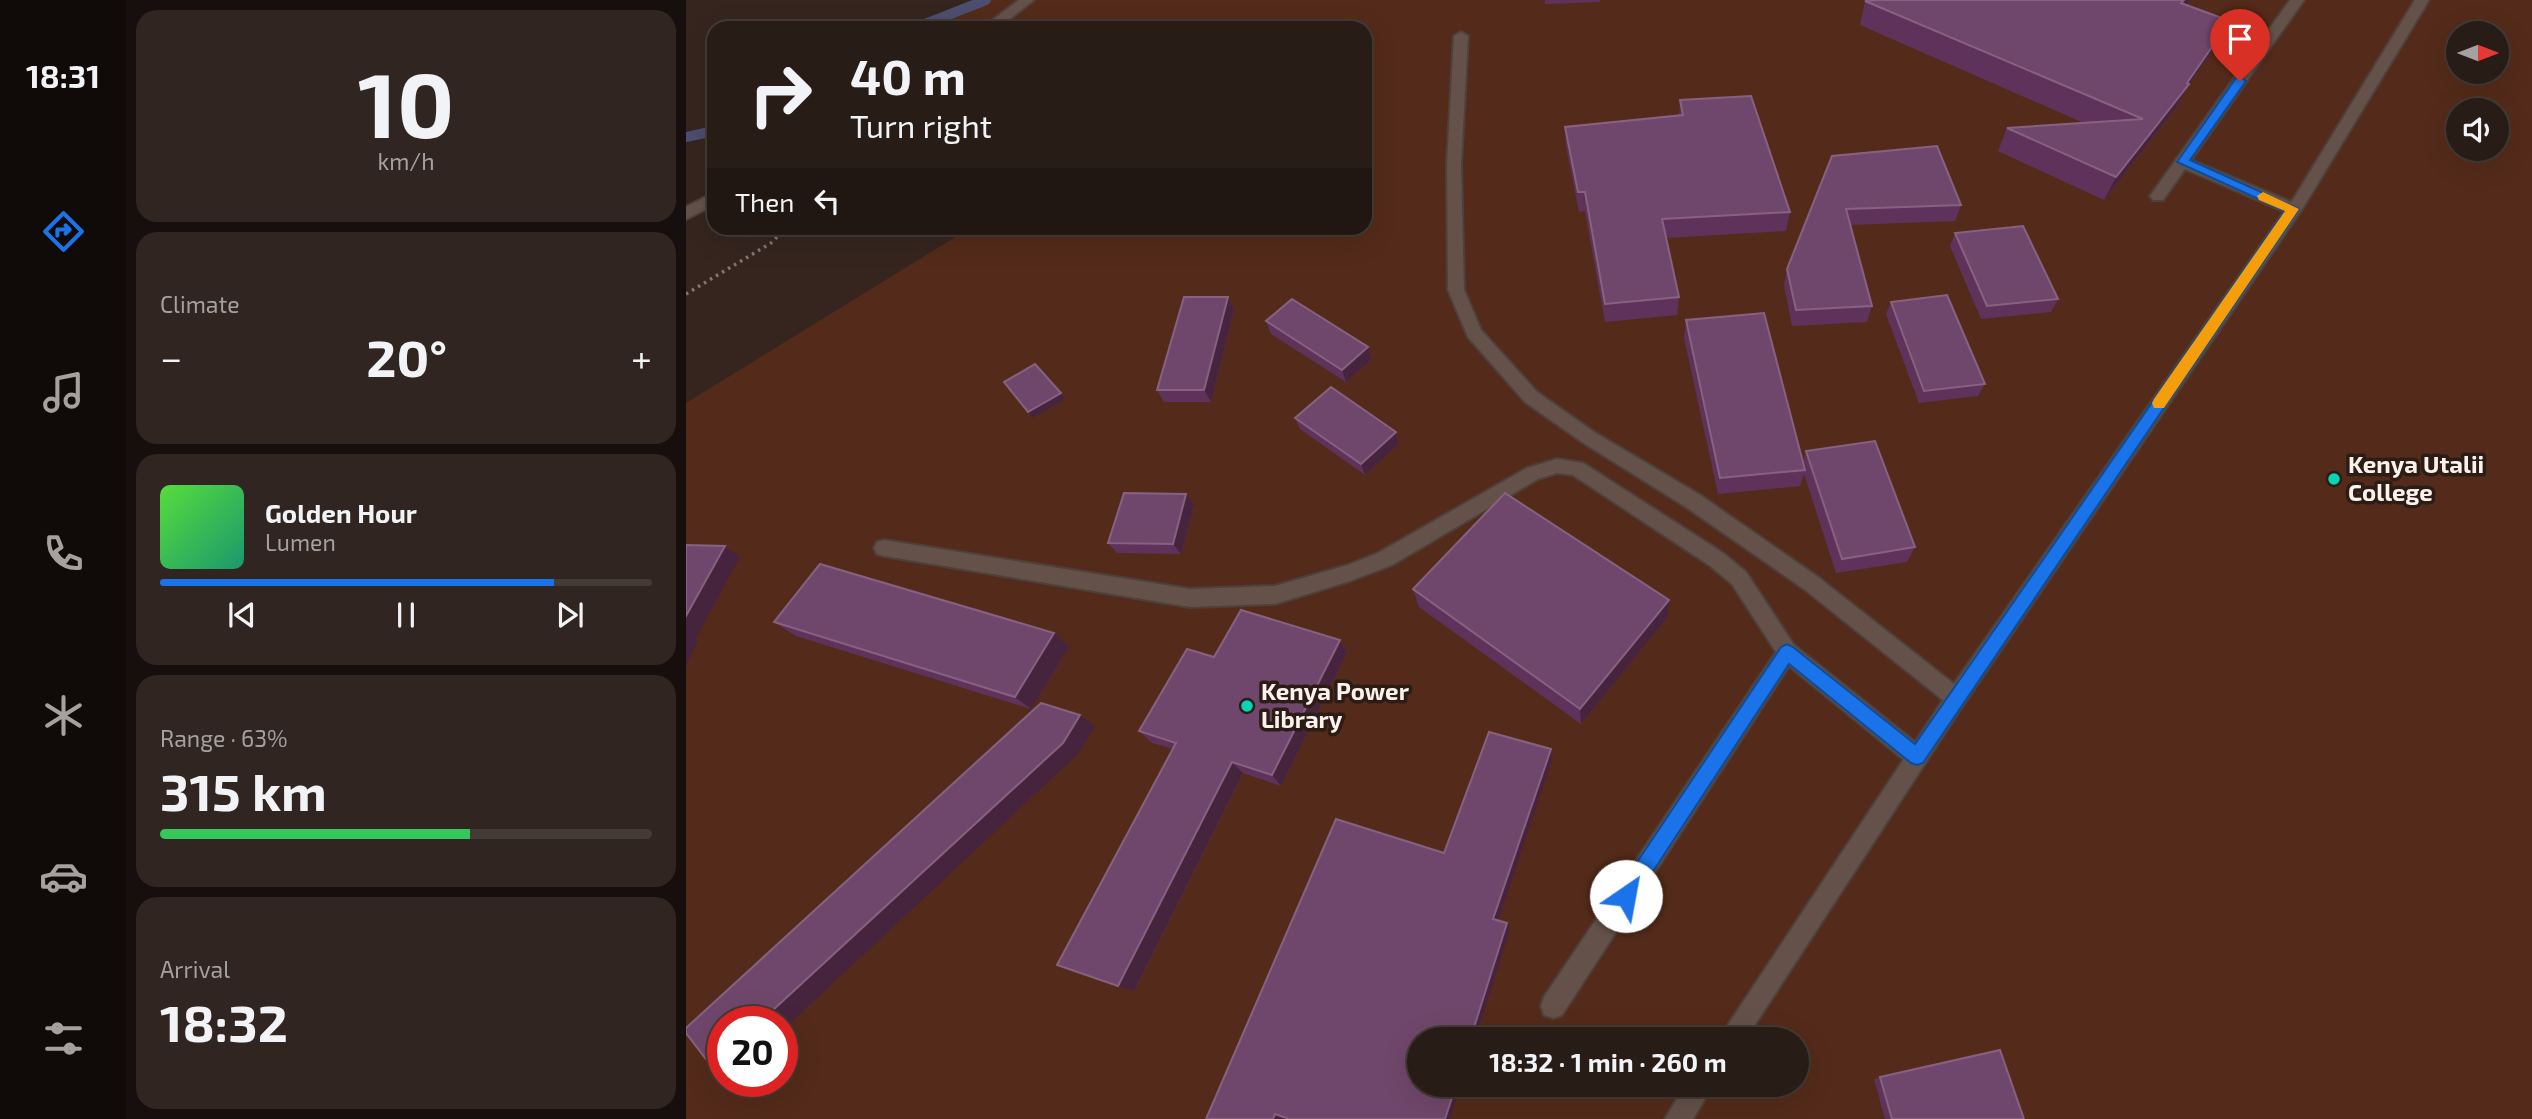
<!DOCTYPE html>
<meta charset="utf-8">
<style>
:root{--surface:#281c17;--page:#302520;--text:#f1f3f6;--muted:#a5a1a1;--line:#443a36;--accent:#1a73e8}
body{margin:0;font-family:"Exo 2",sans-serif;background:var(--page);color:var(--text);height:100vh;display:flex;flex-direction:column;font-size:26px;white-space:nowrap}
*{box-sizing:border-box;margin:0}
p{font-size:23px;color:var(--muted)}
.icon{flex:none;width:38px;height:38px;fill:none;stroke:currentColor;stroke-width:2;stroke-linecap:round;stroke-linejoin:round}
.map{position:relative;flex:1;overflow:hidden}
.drawer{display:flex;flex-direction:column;gap:10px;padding:10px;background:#160f0d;width:560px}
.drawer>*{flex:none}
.hud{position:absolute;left:21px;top:21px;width:665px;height:214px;border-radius:21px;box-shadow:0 7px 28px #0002,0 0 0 2px var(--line);background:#281c17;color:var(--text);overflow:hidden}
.needle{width:46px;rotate:90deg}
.controls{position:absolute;left:1760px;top:21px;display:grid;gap:14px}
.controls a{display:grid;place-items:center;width:63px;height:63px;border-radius:50%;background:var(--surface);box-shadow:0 7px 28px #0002,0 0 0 2px var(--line);font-size:35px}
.speed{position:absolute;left:21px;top:1006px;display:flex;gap:14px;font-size:35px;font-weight:700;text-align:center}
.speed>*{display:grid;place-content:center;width:91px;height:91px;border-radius:50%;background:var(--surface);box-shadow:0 7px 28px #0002,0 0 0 2px var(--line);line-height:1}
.speed .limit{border:10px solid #d22;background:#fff;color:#111}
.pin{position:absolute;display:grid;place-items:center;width:60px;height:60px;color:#fff;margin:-72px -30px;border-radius:50% 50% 50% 0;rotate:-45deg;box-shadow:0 0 7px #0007}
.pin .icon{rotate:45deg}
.me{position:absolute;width:77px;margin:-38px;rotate:33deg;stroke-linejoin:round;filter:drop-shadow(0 0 5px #0008)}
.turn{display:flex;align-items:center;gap:24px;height:147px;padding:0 28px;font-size:32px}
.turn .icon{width:91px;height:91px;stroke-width:2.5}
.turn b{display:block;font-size:49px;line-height:60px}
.then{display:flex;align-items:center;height:66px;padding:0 28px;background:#0003;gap:14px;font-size:26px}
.big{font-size:52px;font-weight:700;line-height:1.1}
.drawer .tile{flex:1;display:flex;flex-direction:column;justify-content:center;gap:10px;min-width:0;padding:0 24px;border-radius:21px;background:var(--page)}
.drawer .dial{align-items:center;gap:0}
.dial b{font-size:91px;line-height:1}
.song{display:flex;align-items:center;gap:21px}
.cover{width:84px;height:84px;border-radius:10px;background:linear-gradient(135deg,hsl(110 70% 55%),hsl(160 70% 35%))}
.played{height:7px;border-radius:4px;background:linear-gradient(90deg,var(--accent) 80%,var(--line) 80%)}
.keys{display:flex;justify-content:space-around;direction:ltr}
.heat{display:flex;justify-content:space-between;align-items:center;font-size:38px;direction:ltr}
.charge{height:10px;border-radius:5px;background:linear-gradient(90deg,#34c759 63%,var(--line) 0)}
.trip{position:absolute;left:721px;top:1027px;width:402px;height:70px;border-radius:35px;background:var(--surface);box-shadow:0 7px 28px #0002,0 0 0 2px var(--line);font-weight:700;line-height:70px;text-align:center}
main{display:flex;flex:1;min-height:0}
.menu{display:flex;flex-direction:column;width:126px;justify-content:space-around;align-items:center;background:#100b09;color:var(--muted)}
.menu .icon{width:49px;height:49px}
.menu .selected{color:var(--accent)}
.menu b{font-size:32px;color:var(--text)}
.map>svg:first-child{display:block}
</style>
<main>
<nav class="menu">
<b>18:31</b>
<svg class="icon selected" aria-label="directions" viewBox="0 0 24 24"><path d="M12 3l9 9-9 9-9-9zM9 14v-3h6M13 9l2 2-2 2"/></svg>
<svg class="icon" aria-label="music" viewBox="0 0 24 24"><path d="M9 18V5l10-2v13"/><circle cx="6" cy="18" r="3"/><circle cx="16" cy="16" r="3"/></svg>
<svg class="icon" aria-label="phone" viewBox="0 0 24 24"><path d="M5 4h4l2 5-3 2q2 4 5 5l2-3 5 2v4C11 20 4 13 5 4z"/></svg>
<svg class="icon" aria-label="climate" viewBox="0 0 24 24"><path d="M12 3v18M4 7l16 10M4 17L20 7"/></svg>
<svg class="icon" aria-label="car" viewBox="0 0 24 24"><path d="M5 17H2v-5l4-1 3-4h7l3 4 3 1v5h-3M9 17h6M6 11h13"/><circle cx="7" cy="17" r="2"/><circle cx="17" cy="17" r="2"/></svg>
<svg class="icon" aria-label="filters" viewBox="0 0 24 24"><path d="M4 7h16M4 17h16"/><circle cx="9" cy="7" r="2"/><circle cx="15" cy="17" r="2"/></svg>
</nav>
<section class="drawer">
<div class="tile dial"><b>10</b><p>km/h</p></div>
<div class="tile"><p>Climate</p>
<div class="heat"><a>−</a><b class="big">20°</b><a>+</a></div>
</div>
<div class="tile">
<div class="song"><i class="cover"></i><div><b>Golden Hour</b><p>Lumen</p></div></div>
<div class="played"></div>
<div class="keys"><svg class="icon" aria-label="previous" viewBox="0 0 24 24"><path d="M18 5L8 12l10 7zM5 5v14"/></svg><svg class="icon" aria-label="pause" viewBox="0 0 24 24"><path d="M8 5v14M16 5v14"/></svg><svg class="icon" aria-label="next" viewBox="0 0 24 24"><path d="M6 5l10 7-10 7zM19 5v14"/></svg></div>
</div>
<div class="tile"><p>Range · 63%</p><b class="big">315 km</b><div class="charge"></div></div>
<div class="tile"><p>Arrival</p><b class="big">18:32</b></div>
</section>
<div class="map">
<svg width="1846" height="1119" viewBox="0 0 1846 1119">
<rect width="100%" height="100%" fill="#36251f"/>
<path fill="#542b1a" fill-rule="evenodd" d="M289,0h1557v1119h-1846v-716l284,-175h395v-200h-460zM1773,33h38v39h-38zM1773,110h38v39h-38zM37,1022h59v60h-59zM733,1040h378v45h-378z"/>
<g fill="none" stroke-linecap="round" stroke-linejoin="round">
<path stroke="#4c4e6f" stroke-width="10" d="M229,28l71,-28
M0,137l28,-6"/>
<defs>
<path id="service" d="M1604,0h14l-113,160 107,45 3,4 -3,4h-10l-103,-44 -22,31h-10l-3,-4 3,-4z
M871,459l26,4 140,90 23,19 48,73 131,105 3,7 -3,7 -8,3 -8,-3 -120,-98 -227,349 -9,3 -9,-3 -3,-9 3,-9 232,-345 -44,-68 -23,-19 -136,-90 -16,-2 -19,6 -146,86 -42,16 -75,23 -85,3 -306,-51 -7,-2 -3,-6 3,-6 7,-2 306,49 85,-3 73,-21 30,-12 149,-85z"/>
<path id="minor" d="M333,0h15l-36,28h-16z
M1729,0h14l-125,206 -341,499 -218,335h-27l225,-340 -139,-111 -118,-82 -104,-65 -57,-40 -57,-65 -20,-47 -1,-126 7,-128 7,-4 7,4 -7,128 3,126 17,40 56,62 57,40 106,63 118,82 136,107 340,-486z
M28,193v12l-28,14v-12z
M999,1085h28l-20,34h-28z"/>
</defs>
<use href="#service" stroke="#4e403a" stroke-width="4"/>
<use href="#minor" stroke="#4e403a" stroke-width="4"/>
<path stroke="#857671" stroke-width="3.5" stroke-dasharray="2.5 4.5" stroke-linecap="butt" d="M0,294l85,-51 6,-6 -10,-9"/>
<use href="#service" fill="#64524a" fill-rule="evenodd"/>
<use href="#minor" fill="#64524a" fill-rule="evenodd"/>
</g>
<path fill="#5f325c" d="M859,0h55v2l-55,2z
M1179,0h326l-4,5 29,40 -28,41 -12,22 -72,92 -106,-49 9,-23 77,-5 -224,-98 5,-24h3z
M994,100l110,112 -4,19 -120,7 13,59 -2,18 -72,7 -20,-111 -6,1 -13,-66 -1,-19 114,-12z
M1146,156l129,49 -6,16 -105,4 22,81 -5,16 -75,4 -8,-41 3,-16z
M1269,233l103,66 -7,13 -70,7 -31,-73z
M542,297l6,13 -23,92h-47l-7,-12z
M1205,302l94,82 -7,12 -59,7 -33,-89z
M1000,320l117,142 3,-11 109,96 -8,15 -71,11 -32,-99 -4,12 -82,8 -34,-156z
M580,321l102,26 4,12 -26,23 -75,-48z
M609,418l101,14 3,12 -34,31 -65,-46z
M508,505l-13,49 -64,-1 -9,-10z
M727,589l254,29 -86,106 -162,-117z
M88,622l280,11 15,14 -38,62 -235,-73z
M654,640l7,13 -66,133 -38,-13 -109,218 39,-242 -21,-6 -13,-12 75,-74z
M1314,1050l24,69h-139l-11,-40z"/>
<path fill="#47243d" d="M1498,0h7l-22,27 12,-24z
M1544,21l-14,24 -28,41 -12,22 -72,92 12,-23 71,-94z
M542,297l6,13 -23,92 -7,-12z
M682,347l4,12 -26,23 -4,-12z
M375,393l4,6 -32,19 -5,-6z
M710,432l3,12 -34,31 -4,-11z
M500,494l8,11 -13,49 -8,-10z
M39,546l15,11 -45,83 3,1 -12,25v-50z
M983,600l-2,18 -86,106 -1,-15z
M368,633l15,14 -38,62 -16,-12z
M654,640l7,13 -66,133 -9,-11z
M394,715l15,11 -17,28 -296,277v-9h-22z
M865,749l1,11 -55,165 -4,-6z
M546,762l11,11 -109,218 -16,-5z
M821,923l3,7 -35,110h-5z
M37,1057v11l-11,-1z
M770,1085h5l-11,34h-5z
M589,1114l11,1 -2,4h-11z"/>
<path fill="#70476c" stroke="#866280" stroke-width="2" d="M1189,0h309l-3,3 49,18 -43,62 2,1 -73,93 -109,-49 136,-9 -278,-118z
M1065,96l39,116 -128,7 17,78 -74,7 -20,-112h-7l-13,-65 118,-12 -3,-15z
M1251,146l24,59 -115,4 26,97 -76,4 -9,-41 45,-113z
M1337,226l35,73 -71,7 -32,-73z
M1261,295l38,89 -61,7 -33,-89z
M498,297h44l-24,93h-47z
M606,299l76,48 -26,23 -76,-49z
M1078,313l41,157 -85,8 -34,-158z
M349,364l26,29 -33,19 -24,-30z
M645,387l65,45 -35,32 -66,-46z
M1189,441l40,106 -73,12 -36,-108z
M438,493l62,1 -13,50 -65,-1z
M819,493l164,107 -89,109 -167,-120z
M0,545l39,1 -39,70z
M134,564l234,69 -39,64 -241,-75z
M555,610l99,30 -68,135 -40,-13 -114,224 -61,-21 119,-222 -37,-12 48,-82 27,8z
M355,703l39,12 -17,28 -303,279h-37v35l-11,10 -26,-34v-5z
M803,732l62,17 -58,170 14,4 -37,117h-51v45h37l-11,34h-156l-14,-5 -2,5h-67l130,-300 108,34z
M1314,1050l24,69h-132l-12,-42z"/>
<path fill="#1a73e8" stroke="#114b97" stroke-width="2" d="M1554,77l6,4 -56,79 109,49 -376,554 -6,2 -6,-2 -122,-99 -156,238 -7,3 -7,-3 -2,-6 2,-7 162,-242 6,-3 6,3 122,97 370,-533 -108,-49 59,-84z"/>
<path fill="#f59e0b" d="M1577,192l36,17 -135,199h-10l-2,-5 2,-4 131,-188 -26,-11 -2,-4z"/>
<g fill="#06d5b6" stroke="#2c1c16" stroke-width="2.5">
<circle cx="1648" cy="479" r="7"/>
<circle cx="561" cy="706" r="7"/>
</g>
<g text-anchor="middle" stroke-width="7" stroke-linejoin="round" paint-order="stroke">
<g font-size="24" font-weight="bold" fill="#fdf1ed" stroke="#2c1c16" text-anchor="start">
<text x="1662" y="473">Kenya Utalii<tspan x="1662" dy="28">College</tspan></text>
<text x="575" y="700">Kenya Power<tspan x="575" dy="28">Library</tspan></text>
</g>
</g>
</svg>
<div class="controls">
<a><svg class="needle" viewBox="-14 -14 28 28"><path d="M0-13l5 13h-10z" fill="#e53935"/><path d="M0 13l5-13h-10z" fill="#a5a1a1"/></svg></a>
<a><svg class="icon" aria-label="sound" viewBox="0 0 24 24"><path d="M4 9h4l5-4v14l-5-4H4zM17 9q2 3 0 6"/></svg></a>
</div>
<div class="speed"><div class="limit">20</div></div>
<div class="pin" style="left:1554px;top:81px;background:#d93025"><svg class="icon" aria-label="arrive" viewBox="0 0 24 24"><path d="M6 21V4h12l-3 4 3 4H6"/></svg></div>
<svg class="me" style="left:940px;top:896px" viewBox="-20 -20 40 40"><circle r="19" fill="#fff"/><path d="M0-13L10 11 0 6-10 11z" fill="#1a73e8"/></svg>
<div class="trip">18:32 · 1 min · 260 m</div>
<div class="hud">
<div class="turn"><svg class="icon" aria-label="right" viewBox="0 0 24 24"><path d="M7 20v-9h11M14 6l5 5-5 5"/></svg><div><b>40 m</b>Turn right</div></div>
<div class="then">Then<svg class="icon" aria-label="left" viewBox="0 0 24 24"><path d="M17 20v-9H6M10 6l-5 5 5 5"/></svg></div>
</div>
</div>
</main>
